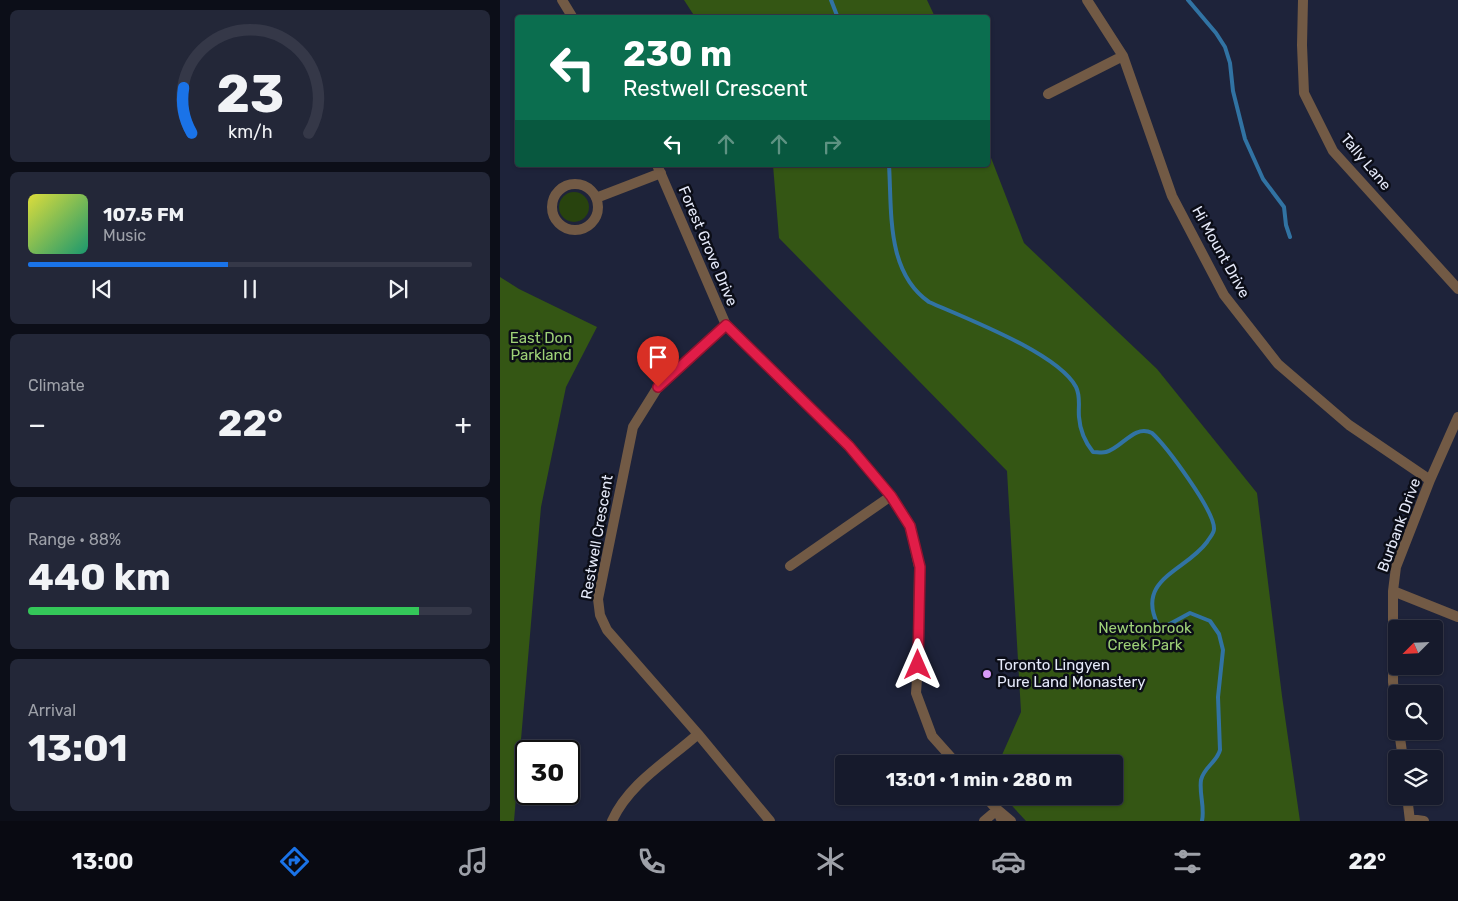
<!DOCTYPE html>
<meta charset="utf-8">
<style>
:root{--surface:#161a2c;--page:#232738;--text:#f1f3f6;--muted:#9ea1a9;--line:#353848;--accent:#1a73e8}
body{margin:0;font-family:Rubik,sans-serif;background:var(--page);color:var(--text);height:100vh;display:flex;flex-direction:column;font-size:19px;white-space:nowrap}
*{box-sizing:border-box;margin:0}
p{font-size:16px;color:var(--muted)}
.icon{flex:none;width:28px;height:28px;fill:none;stroke:currentColor;stroke-width:2;stroke-linecap:round;stroke-linejoin:round}
.map{position:relative;flex:1;overflow:hidden}
.sheet{display:flex;flex-direction:column;gap:10px;padding:10px;background:#0c0e18;width:500px}
.sheet>*{flex:none}
.guide{position:absolute;left:15px;top:15px;width:475px;height:152px;border-radius:5px;box-shadow:0 1px 4px #0004,0 0 0 1px var(--line);background:#0b6e4f;color:#fff;overflow:hidden}
.needle{width:32px;rotate:246deg}
.controls{position:absolute;left:888px;top:620px;display:grid;gap:10px}
.controls a{display:grid;place-items:center;width:55px;height:55px;border-radius:5px;background:var(--surface);box-shadow:0 1px 4px #0004,0 0 0 1px var(--line);font-size:25px}
.speed{position:absolute;left:15px;top:740px;display:flex;gap:10px;font-size:25px;font-weight:700;text-align:center}
.speed>*{display:grid;place-content:center;width:65px;height:65px;border-radius:50%;background:var(--surface);box-shadow:0 1px 4px #0004,0 0 0 1px var(--line);line-height:1}
.speed .limit{border:2px solid #111;border-radius:8px;background:#fff;color:#111}
.pin{position:absolute;display:grid;place-items:center;width:42px;height:42px;color:#fff;margin:-51px -21px;border-radius:50% 50% 50% 0;rotate:-45deg;box-shadow:0 0 5px #0007}
.pin .icon{rotate:45deg}
.me{position:absolute;width:55px;margin:-28px;rotate:0deg;stroke-linejoin:round;filter:drop-shadow(0 0 4px #0008)}
.turn{display:flex;align-items:center;gap:18px;height:105px;padding:0 25px;font-size:22px}
.turn .icon{width:65px;height:65px;stroke-width:2.5}
.turn b{display:block;font-size:35px;line-height:42px}
.lanes{display:flex;align-items:center;height:48px;padding:0 25px;background:#0003;justify-content:center;gap:25px;direction:ltr}
.lanes .off{opacity:.35}
.big{font-size:38px;font-weight:700;line-height:1.1}
.sheet .tile{flex:1;display:flex;flex-direction:column;justify-content:center;gap:8px;min-width:0;padding:0 18px;border-radius:8px;background:var(--page)}
.sheet .dial{align-items:center;gap:0}
.dial svg{height:130px;overflow:visible;fill:none;stroke:var(--line);stroke-width:7;stroke-linecap:round;text-anchor:middle}
.dial text{fill:var(--text);stroke:none}
.song{display:flex;align-items:center;gap:15px}
.cover{width:60px;height:60px;border-radius:8px;background:linear-gradient(135deg,hsl(60 70% 55%),hsl(160 70% 35%))}
.played{height:5px;border-radius:2px;background:linear-gradient(90deg,var(--accent) 45%,var(--line) 45%)}
.keys{display:flex;justify-content:space-around;direction:ltr}
.heat{display:flex;justify-content:space-between;align-items:center;font-size:28px;direction:ltr}
.charge{height:8px;border-radius:4px;background:linear-gradient(90deg,#34c759 88%,var(--line) 0)}
.trip{position:absolute;left:335px;top:755px;width:288px;height:50px;border-radius:5px;background:var(--surface);box-shadow:0 1px 4px #0004,0 0 0 1px var(--line);font-weight:700;line-height:50px;text-align:center}
.tab-bar{display:flex;height:80px;justify-content:space-around;align-items:center;background:#090a12;color:var(--muted)}
.tab-bar .icon{width:35px;height:35px}
.tab-bar .selected{color:var(--accent)}
.tab-bar b{font-size:22px;color:var(--text)}
main{display:flex;flex:1;min-height:0}
.map>svg:first-child{display:block}
</style>
<main>
<section class="sheet">
<div class="tile dial"><svg viewBox="0 0 100 80">
<path d="M14 69A42 42 0 1 1 86 69"/>
<path d="M14 69A42 42 0 0 1 9 41" stroke="#1a73e8"/>
<text x="50" y="56" font-size="32" font-weight="700">23</text>
<text x="50" y="72" font-size="11">km/h</text>
</svg></div>
<div class="tile">
<div class="song"><i class="cover"></i><div><b>107.5 FM</b><p>Music</p></div></div>
<div class="played"></div>
<div class="keys"><svg class="icon" aria-label="previous" viewBox="0 0 24 24"><path d="M18 5L8 12l10 7zM5 5v14"/></svg><svg class="icon" aria-label="pause" viewBox="0 0 24 24"><path d="M8 5v14M16 5v14"/></svg><svg class="icon" aria-label="next" viewBox="0 0 24 24"><path d="M6 5l10 7-10 7zM19 5v14"/></svg></div>
</div>
<div class="tile"><p>Climate</p>
<div class="heat"><a>−</a><b class="big">22°</b><a>+</a></div>
</div>
<div class="tile"><p>Range · 88%</p><b class="big">440 km</b><div class="charge"></div></div>
<div class="tile"><p>Arrival</p><b class="big">13:01</b></div>
</section>
<div class="map">
<svg width="958" height="821" viewBox="0 0 958 821">
<rect width="100%" height="100%" fill="#1e233a"/>
<path fill="#28430e" d="M59 207a15 15 0 1 1 30 0a15 15 0 1 1-30 0Z"/>
<path fill="#345614" d="M184,0h243l8,17h-240z
M488,150l36,93 133,126 100,124 25,203 18,125h-274l-23,-25h111v-32h-116l23,-52 -14,-241 -228,-233 -6,-73h215z
M0,277l19,12 78,38 -31,60 -25,120 -27,314h-14z"/>
<g fill="none" stroke-linecap="round" stroke-linejoin="round">
<path stroke="#3173a3" stroke-width="4" d="M331,0l7,18
M688,0l28,33 9,14 5,16 3,28 12,48 18,40 21,28 2,18 4,12
M389,165c3,47 -3,107 40,137 36,16 129,51 147,85 5,10 2,20 3,30 1,13 6,25 14,35 4,0 9,1 13,0 16,-4 28,-28 46,-19 14,13 63,78 62,96 0,5 -5,9 -7,13 -21,29 -72,37 -49,83l8,1 24,-13 20,8 9,13 4,16 -5,47 2,53c-3,12 -16,17 -19,30 -2,14 4,27 1,41"/>
<path stroke="#725a45" stroke-width="10" d="M62,0l11,18
M587,0l36,56 49,140 52,99 54,69 71,61 81,55
M803,0l-1,45 2,48 29,58 125,138
M548,94l75,-38
M157,165l69,160 123,121 42,50 19,30 9,41 -1,98 -2,28 16,43 25,28
M52 207a23 23 0 1 1 46 0a23 23 0 1 1-46 0Z
M96,198l65,-25
M226,325l-68,62 -25,40 -35,172 2,16 7,15 91,104 72,87
M290,566l101,-70
M893,591l65,26
M896,708l-3,-26v-91l3,-24 34,-87 28,-63
M899,731l4,28
M485,796l12,14 5,11
M907,796l3,25
M498,810l13,11
M910,819l14,2
M112,821c17,-38 56,-60 86,-87
M484,821l13,-11"/>
</g>
<g fill="none" stroke-linecap="round" stroke-linejoin="round">
<defs>
<path id="route" d="M158,387l68,-62 123,121 42,50 19,30 10,41 -2,98"/>
</defs>
<use href="#route" stroke="#92132f" stroke-width="12"/>
<use href="#route" stroke="#e11d48" stroke-width="9"/>
</g>
<circle fill="#d89af8" stroke="#0b0d17" stroke-width="2" cx="487" cy="674" r="5"/>
<g text-anchor="middle" stroke-width="5" stroke-linejoin="round" paint-order="stroke">
<g font-size="15" fill="#e5e9f9" stroke="#0b0d17">
<text transform="translate(866 162) rotate(50)" y="5">Tally Lane</text>
<text transform="translate(208 246) rotate(67)" y="5">Forest Grove Drive</text>
<text transform="translate(721 252) rotate(61)" y="5">Hi Mount Drive</text>
<text transform="translate(899 525) rotate(-70)" y="5">Burbank Drive</text>
<text transform="translate(97 537) rotate(-80)" y="5">Restwell Crescent</text>
</g>
<g font-size="15" fill="#9ed177" stroke="#0b0d17">
<text x="41" y="343">East Don<tspan x="41" dy="17">Parkland</tspan></text>
<text x="645" y="633">Newtonbrook<tspan x="645" dy="17">Creek Park</tspan></text>
</g>
<g font-size="15" fill="#e5e9f9" stroke="#0b0d17" text-anchor="start">
<text x="497" y="670">Toronto Lingyen<tspan x="497" dy="17">Pure Land Monastery</tspan></text>
</g>
</g>
</svg>
<div class="controls">
<a><svg class="needle" viewBox="-14 -14 28 28"><path d="M0-13l5 13h-10z" fill="#e53935"/><path d="M0 13l5-13h-10z" fill="#9ea1a9"/></svg></a>
<a><svg class="icon" aria-label="search" viewBox="0 0 24 24"><circle cx="10" cy="10" r="6"/><path d="M15 15l6 6"/></svg></a>
<a><svg class="icon" aria-label="layers" viewBox="0 0 24 24"><path d="M12 4l9 5-9 5-9-5zM3 14l9 5 9-5"/></svg></a>
</div>
<div class="speed"><div class="limit">30</div></div>
<div class="pin" style="left:158px;top:387px;background:#d93025"><svg class="icon" aria-label="arrive" viewBox="0 0 24 24"><path d="M6 21V4h12l-3 4 3 4H6"/></svg></div>
<svg class="me" style="left:418px;top:665px" viewBox="-20 -20 40 40"><path d="M0-17L14 15 0 8-14 15z" fill="#e11d48" stroke="#fff" stroke-width="4"/></svg>
<div class="trip">13:01 · 1 min · 280 m</div>
<div class="guide">
<div class="turn"><svg class="icon" aria-label="left" viewBox="0 0 24 24"><path d="M17 20v-9H6M10 6l-5 5 5 5"/></svg><div><b>230 m</b>Restwell Crescent</div></div>
<div class="lanes"><svg class="icon" aria-label="left" viewBox="0 0 24 24"><path d="M17 20v-9H6M10 6l-5 5 5 5"/></svg><svg class="icon off" aria-label="ahead" viewBox="0 0 24 24"><path d="M12 20V5M6 11l6-6 6 6"/></svg><svg class="icon off" aria-label="ahead" viewBox="0 0 24 24"><path d="M12 20V5M6 11l6-6 6 6"/></svg><svg class="icon off" aria-label="right" viewBox="0 0 24 24"><path d="M7 20v-9h11M14 6l5 5-5 5"/></svg></div>
</div>
</div>
</main>
<nav class="tab-bar">
<b>13:00</b>
<svg class="icon selected" aria-label="directions" viewBox="0 0 24 24"><path d="M12 3l9 9-9 9-9-9zM9 14v-3h6M13 9l2 2-2 2"/></svg>
<svg class="icon" aria-label="music" viewBox="0 0 24 24"><path d="M9 18V5l10-2v13"/><circle cx="6" cy="18" r="3"/><circle cx="16" cy="16" r="3"/></svg>
<svg class="icon" aria-label="phone" viewBox="0 0 24 24"><path d="M5 4h4l2 5-3 2q2 4 5 5l2-3 5 2v4C11 20 4 13 5 4z"/></svg>
<svg class="icon" aria-label="climate" viewBox="0 0 24 24"><path d="M12 3v18M4 7l16 10M4 17L20 7"/></svg>
<svg class="icon" aria-label="car" viewBox="0 0 24 24"><path d="M5 17H2v-5l4-1 3-4h7l3 4 3 1v5h-3M9 17h6M6 11h13"/><circle cx="7" cy="17" r="2"/><circle cx="17" cy="17" r="2"/></svg>
<svg class="icon" aria-label="filters" viewBox="0 0 24 24"><path d="M4 7h16M4 17h16"/><circle cx="9" cy="7" r="2"/><circle cx="15" cy="17" r="2"/></svg>
<b>22°</b>
</nav>
